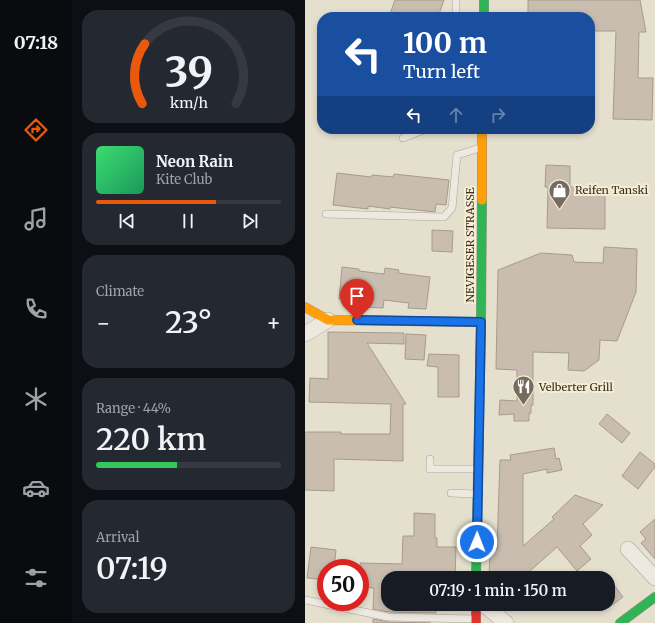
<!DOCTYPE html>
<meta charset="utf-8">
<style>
:root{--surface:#171b24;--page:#242831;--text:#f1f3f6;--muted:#9ea1a6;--line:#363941;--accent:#ea580c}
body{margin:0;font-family:Merriweather,serif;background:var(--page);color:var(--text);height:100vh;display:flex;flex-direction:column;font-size:15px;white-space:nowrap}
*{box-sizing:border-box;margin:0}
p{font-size:13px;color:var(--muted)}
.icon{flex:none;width:22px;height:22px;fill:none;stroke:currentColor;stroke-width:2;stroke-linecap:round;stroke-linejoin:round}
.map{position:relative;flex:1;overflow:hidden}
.drawer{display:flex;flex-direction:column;gap:10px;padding:10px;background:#0d0f14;width:233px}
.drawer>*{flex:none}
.banner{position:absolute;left:12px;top:12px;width:278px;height:122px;border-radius:16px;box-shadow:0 2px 6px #0003;background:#1a4fa0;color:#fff;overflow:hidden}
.speed{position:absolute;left:12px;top:559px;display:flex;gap:8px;font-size:20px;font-weight:700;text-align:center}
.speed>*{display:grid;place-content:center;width:52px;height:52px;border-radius:50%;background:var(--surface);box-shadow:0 2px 6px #0003;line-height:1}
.speed .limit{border:6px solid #d22;background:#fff;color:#111}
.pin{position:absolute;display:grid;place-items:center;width:34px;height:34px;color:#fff;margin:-41px -17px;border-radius:50% 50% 50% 0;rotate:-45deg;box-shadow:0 0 4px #0007}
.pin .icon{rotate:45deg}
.me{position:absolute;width:44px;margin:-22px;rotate:1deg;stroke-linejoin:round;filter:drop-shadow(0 0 3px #0008)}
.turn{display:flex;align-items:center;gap:14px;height:84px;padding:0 20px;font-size:18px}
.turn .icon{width:52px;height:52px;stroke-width:2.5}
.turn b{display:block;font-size:28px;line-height:34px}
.lanes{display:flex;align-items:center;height:38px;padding:0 20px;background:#0003;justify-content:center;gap:20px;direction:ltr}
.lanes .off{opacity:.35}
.big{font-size:30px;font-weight:600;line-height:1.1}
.drawer .tile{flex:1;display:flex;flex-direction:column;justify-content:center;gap:6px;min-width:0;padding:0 14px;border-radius:16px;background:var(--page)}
.drawer .dial{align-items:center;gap:0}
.dial svg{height:104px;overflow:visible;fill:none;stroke:var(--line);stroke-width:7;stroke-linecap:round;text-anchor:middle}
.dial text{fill:var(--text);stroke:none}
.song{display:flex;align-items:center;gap:12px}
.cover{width:48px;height:48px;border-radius:6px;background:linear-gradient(135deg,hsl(140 70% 55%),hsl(150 70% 35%))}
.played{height:4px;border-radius:2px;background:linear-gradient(90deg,var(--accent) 65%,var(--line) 65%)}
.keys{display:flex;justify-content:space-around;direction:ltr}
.heat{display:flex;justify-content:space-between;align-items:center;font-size:22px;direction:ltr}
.charge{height:6px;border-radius:3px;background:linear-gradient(90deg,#34c759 44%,var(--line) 0)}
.trip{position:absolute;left:76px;top:571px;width:234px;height:40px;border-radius:16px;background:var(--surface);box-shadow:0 2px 6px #0003;font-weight:600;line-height:40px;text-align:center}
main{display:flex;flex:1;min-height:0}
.menu{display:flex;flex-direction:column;width:72px;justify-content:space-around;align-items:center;background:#090b0e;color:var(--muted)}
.menu .icon{width:28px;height:28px}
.menu .current{color:var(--accent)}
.menu b{font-size:18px;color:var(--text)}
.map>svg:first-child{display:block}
</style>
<main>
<nav class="menu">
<b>07:18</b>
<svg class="icon current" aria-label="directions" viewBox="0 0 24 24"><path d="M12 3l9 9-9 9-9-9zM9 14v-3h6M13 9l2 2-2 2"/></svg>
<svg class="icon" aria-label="music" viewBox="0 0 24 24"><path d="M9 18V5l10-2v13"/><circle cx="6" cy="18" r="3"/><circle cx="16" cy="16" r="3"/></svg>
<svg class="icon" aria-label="phone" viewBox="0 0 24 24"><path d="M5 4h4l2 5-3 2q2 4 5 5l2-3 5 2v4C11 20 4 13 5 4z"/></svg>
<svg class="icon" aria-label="climate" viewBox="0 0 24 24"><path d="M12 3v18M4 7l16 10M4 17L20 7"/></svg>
<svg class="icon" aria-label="car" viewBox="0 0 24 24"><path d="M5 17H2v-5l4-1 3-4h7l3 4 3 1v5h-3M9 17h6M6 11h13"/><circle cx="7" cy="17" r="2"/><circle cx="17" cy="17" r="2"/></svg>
<svg class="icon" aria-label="filters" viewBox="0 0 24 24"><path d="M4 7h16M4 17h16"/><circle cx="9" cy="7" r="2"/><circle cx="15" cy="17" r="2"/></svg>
</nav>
<section class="drawer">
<div class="tile dial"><svg viewBox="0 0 100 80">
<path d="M14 69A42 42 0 1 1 86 69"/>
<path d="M14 69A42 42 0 0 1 16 23" stroke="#ea580c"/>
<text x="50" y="56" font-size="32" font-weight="700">39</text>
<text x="50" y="72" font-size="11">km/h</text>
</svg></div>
<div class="tile">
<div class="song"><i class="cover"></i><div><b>Neon Rain</b><p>Kite Club</p></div></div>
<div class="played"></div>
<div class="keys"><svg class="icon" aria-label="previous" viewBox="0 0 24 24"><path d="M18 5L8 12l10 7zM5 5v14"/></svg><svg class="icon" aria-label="pause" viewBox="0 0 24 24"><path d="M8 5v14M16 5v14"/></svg><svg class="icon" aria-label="next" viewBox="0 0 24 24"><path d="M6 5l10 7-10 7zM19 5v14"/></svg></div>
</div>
<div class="tile"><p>Climate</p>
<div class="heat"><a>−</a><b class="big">23°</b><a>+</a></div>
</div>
<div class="tile"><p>Range · 44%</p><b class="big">220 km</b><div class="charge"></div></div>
<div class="tile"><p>Arrival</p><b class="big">07:19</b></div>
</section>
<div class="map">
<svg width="350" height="623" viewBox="0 0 350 623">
<rect width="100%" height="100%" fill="#e5dfce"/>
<path fill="#c9bdaf" stroke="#a69b8d" d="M90,0h49l-6,17h-49z
M223,0h112l6,32h-7l-1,46h15l-1,42 -39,-1 3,-88h-26v-14h-62z
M241,165l24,1v21l35,1v41l-58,-1 1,-41h-3z
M32,173l34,4 1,-2 21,2 1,-3 55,6 -3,25 -10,-1 -1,8 -45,-5v2l-22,-3v3l-35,-4z
M127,230l21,1 -1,21 -20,-1z
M299,247l33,2 -1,43 -19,49 -17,-1 -1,20 -15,11 -16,-1 1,-17 -36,-1v53h-2v8h-2v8h-15v-7l-15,1 1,-15 17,1v-31l-21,-1 2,-99 43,-17 31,2 2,7 29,1z
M37,267l17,2v2l25,3 1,-6 14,2 -1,3 32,4 -4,32 -18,-1 1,-5 -25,-3 -1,8 -18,-1v-5l-26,-3z
M23,332l76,1v11l-37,-1 39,61h-3v57l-69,-2v32l-29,-1v-58h36v2h49l1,-30 -82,-2 1,-24 18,1z
M101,334l20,1 -2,25 -19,-1z
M124,354l30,1v42h-21v-30l-11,-1z
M302,414l23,19 -8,10 -23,-19z
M249,448l2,11 3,-1 3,12 -15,3v-4l-24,5v72l31,-27 -2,-2 23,-22 28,10 -20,19 9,11 -12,11 11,13 -14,12 -20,-24 -27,24 -5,7h-36l1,-29h7l3,-89h11l-1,-5z
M335,452l15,12v3l-17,22 -16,-13z
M109,513l21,1v24h2v9h19l-1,31h-67v26h48v9l-47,-1 -16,-3 1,-21 -14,-1v-24l42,1 1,-28h11z
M350,519v40l-14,-16 5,-4 -6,-7z
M6,547l25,3 -2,18h-8v12l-19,-2z
M303,577l15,20 -15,11z
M68,619l15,3 43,1h-58z"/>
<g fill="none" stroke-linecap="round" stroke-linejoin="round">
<defs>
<path id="lane" d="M151,17v-17
M98,138l23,-9
M21,214l118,3 8,-9 5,-53 23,-7
M125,459v10h46
M146,493l25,1
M0,600l83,17 86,2"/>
<path id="street" d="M0,334l23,-14
M323,549l27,29
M178,604l23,19"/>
<path id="fast" d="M179,0v17
M171,578l5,-256 1,-122
M315,623l35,-26"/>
<path id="slow" d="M177,200v-71
M0,307l23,13 153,2"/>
<path id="jam" d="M171,604v19"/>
</defs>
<use href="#lane" stroke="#aba497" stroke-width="8"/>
<use href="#street" stroke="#aba497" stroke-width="16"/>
<use href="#fast" stroke="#9a9387" stroke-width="10"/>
<use href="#slow" stroke="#9a9387" stroke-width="10"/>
<use href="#jam" stroke="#9a9387" stroke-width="10"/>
<use href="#lane" stroke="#eee9e0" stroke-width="7"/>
<use href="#street" stroke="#eee9e0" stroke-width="15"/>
<use href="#fast" stroke="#30b455" stroke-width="9"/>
<use href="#slow" stroke="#ff9f0a" stroke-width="9"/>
<use href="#jam" stroke="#e5322d" stroke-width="9"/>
</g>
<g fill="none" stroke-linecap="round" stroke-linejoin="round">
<defs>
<path id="route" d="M52,320l124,2 -4,220"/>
</defs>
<use href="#route" stroke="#114b97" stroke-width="10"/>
<use href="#route" stroke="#1a73e8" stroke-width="7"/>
</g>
<defs>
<symbol id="shop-pin" viewBox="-11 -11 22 30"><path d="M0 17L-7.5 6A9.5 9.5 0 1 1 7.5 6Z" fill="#766b5c" stroke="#f6edd5"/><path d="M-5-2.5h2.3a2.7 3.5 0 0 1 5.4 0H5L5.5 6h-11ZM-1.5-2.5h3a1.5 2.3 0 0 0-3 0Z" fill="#fff"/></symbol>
<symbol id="restaurant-pin" viewBox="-11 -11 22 30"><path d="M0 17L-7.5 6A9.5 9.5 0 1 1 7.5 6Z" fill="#766b5c" stroke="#f6edd5"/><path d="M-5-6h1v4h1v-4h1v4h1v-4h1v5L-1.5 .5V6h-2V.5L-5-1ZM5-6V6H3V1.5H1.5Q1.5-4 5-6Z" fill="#fff"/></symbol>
</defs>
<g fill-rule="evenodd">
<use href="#shop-pin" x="242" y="178" width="25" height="34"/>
<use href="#restaurant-pin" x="206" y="374" width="25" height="34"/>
</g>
<g text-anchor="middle" stroke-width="4" stroke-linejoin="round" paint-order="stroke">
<g font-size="11" fill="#3a2d1f" stroke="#f6edd5" text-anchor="start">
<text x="270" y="194">Reifen Tanski</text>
<text x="234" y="391">Velberter Grill</text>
</g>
<g font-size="11" fill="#3a2d1f" stroke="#f6edd5">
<text transform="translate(165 245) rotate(-90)" y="4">NEVIGESER STRASSE</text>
</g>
</g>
</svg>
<div class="speed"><div class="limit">50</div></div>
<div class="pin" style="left:52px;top:320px;background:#d93025"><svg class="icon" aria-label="arrive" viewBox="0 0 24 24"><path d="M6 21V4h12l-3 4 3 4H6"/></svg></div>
<svg class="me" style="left:172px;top:542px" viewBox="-20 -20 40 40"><circle r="17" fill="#1a73e8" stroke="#fff" stroke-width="3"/><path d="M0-11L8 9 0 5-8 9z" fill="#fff"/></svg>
<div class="trip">07:19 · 1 min · 150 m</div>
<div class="banner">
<div class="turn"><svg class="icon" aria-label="left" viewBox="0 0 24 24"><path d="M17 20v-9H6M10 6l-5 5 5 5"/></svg><div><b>100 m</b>Turn left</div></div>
<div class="lanes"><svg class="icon" aria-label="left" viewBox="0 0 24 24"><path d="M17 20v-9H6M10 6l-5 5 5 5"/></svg><svg class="icon off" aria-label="ahead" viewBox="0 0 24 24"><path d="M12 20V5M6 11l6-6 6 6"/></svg><svg class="icon off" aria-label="right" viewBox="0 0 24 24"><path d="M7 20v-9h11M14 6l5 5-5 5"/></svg></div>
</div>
</div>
</main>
